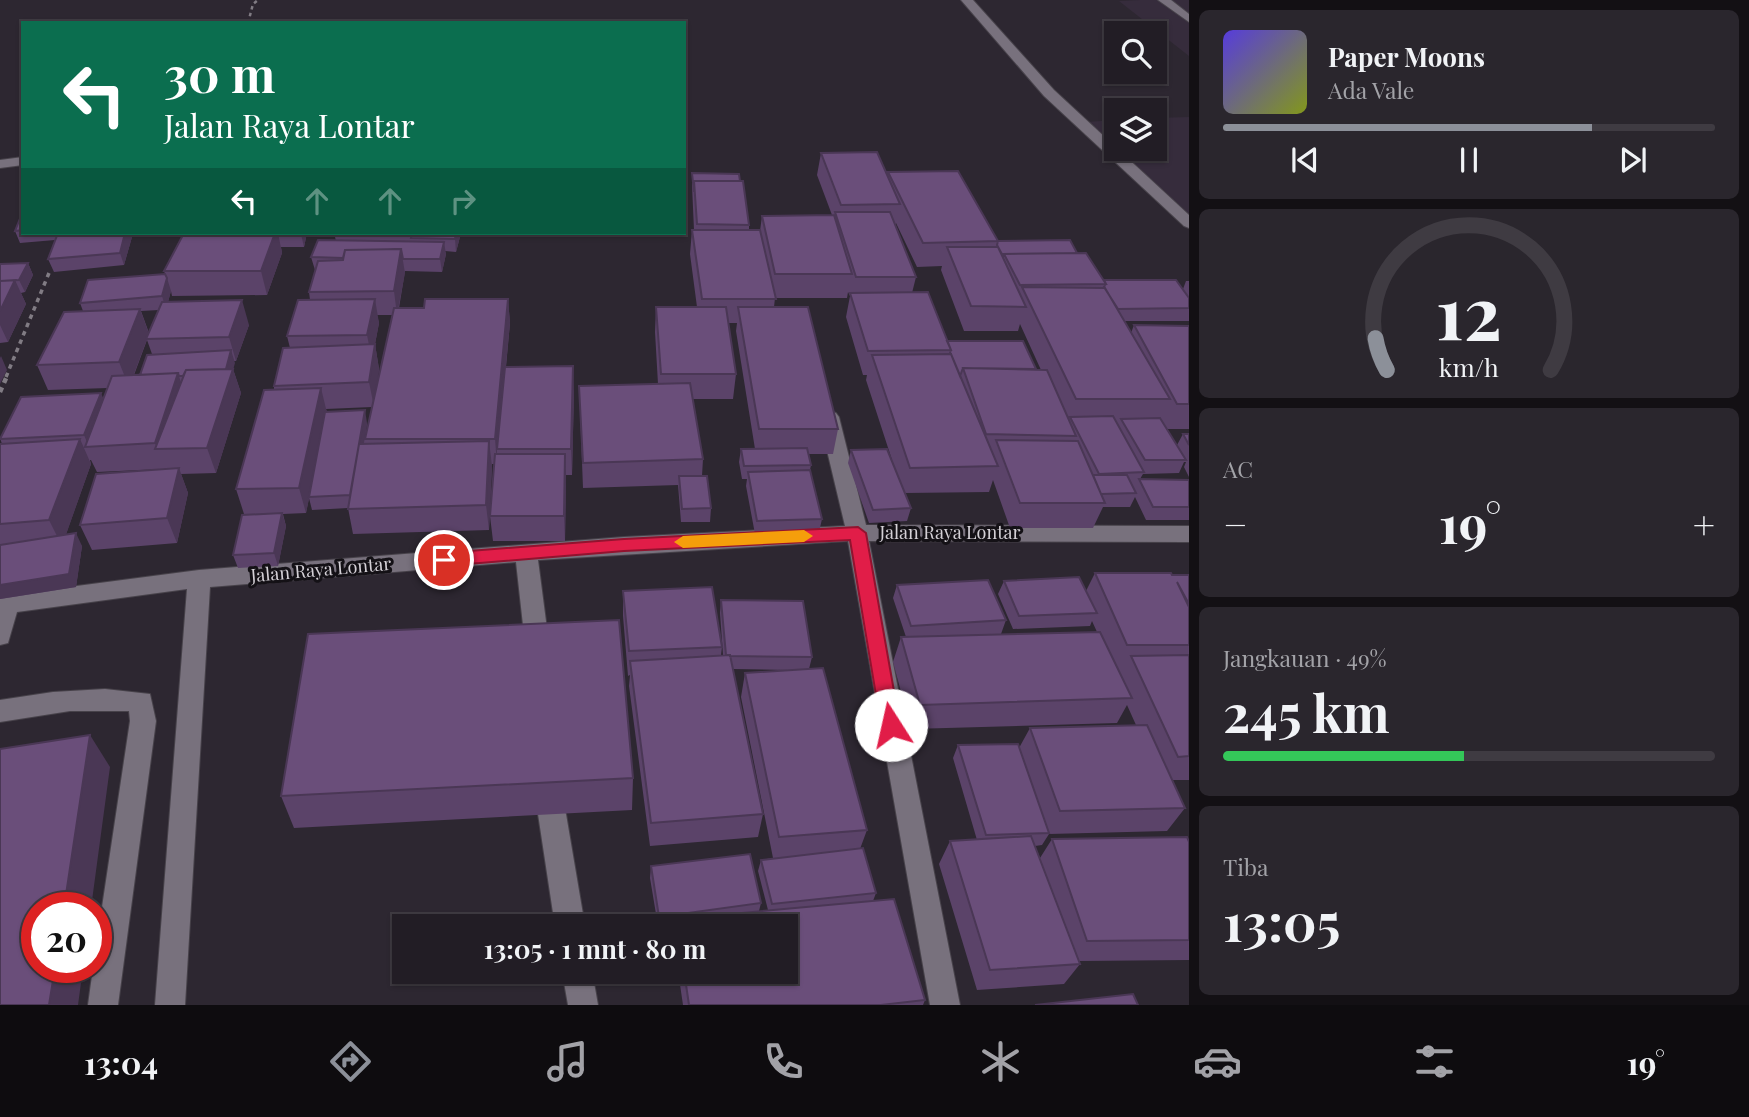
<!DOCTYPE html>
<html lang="id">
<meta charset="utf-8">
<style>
:root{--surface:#221d25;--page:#2a262d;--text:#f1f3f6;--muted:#a2a2a7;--line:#3f3b42;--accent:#8c9099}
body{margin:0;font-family:"Playfair Display",serif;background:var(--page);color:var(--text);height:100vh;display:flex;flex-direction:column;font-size:26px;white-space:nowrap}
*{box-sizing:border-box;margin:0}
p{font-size:23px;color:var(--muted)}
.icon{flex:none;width:38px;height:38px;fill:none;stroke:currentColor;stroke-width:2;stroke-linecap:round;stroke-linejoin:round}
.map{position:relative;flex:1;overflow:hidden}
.side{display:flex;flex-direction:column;gap:10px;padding:10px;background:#131014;width:560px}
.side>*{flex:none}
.hud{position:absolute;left:21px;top:21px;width:665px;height:214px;border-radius:0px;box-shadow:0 2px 5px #0004,0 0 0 2px var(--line);background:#0b6e4f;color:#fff;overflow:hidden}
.controls{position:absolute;left:1104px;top:21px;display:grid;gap:14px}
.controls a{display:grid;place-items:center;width:63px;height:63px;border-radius:0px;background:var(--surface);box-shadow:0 2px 5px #0004,0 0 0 2px var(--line);font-size:35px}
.speed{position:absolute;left:21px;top:892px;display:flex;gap:14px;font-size:35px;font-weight:700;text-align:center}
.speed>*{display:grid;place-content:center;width:91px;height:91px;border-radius:50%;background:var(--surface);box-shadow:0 2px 5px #0004,0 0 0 2px var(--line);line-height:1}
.speed .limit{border:10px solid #d22;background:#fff;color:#111}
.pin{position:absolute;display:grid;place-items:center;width:60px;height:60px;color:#fff;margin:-30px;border:4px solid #fff;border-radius:50%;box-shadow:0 2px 7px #0007}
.me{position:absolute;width:77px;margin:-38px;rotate:350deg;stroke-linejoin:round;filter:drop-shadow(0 0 5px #0008)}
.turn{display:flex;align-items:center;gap:24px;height:147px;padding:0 28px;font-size:32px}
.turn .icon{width:91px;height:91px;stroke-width:2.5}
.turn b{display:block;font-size:49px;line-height:60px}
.lanes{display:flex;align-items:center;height:66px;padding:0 28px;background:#0003;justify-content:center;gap:35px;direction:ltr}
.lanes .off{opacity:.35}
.big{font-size:52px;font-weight:700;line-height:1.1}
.side .tile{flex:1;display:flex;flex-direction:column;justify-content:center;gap:10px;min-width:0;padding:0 24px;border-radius:10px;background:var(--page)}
.side .dial{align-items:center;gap:0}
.dial svg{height:182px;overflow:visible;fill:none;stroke:var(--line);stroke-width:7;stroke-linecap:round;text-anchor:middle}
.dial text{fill:var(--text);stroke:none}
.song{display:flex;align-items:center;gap:21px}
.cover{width:84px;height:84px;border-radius:10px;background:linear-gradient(135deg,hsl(250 70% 55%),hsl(70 70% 35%))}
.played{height:7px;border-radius:4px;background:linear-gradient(90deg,var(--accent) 75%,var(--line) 75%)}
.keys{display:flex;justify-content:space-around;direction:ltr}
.heat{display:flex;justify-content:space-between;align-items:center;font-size:38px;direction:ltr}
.charge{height:10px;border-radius:5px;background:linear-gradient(90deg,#34c759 49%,var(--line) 0)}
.trip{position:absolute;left:392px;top:914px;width:406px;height:70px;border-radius:0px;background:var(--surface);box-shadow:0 2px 5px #0004,0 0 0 2px var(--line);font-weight:700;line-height:70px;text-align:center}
.menu{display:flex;height:112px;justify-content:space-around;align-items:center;background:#0e0c0f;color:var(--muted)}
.menu .icon{width:49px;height:49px}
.menu .on{color:var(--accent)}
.menu b{font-size:32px;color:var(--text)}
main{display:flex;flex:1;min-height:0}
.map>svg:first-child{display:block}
</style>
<main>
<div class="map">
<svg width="1189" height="1005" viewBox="0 0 1189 1005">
<rect width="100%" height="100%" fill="#2d2731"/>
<path fill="#362c3c" d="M1189,0v56l-70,-55 21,-1z
M1189,117v104l-103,-99 30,-2v29h39v-31z"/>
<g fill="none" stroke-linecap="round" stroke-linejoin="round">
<defs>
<path id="minor" d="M961,0h12l81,90 135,125v13l-5,-2 -140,-130z
M1158,0h13l18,14v8z
M23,157v8l-23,3v-8z
M829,411l7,2 3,4 27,108 323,1v16l-320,-1 91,464h-30l-82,-464 -310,19 12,92 -4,7 -8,3 -8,-3 -4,-7 -10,-90 -306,25 -25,418h-30l32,-416 -170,23 -9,31 -8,2v-49l199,-26 425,-33 221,-11 -26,-109 3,-4z
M105,689l45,5 6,27 -38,284h-30l5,-37h3v-21l34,-226 -1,-10h-59l-70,11v-22l53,-8z
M552,802l10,3 4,9 19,112h-30l-17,-112 4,-9z
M562,971h30l6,34h-30z"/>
</defs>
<use href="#minor" stroke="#47424a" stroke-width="2"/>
<path stroke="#817c84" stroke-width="2.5" stroke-dasharray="3.5 3.5" stroke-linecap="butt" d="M248,23l5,-19 5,-4"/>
<path stroke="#817c84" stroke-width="3.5" stroke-dasharray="4.5 4.5" stroke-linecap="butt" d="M6,377l43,-104"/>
<path stroke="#817c84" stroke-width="4.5" stroke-dasharray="5 5" stroke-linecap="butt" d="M0,392l7,-16"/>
<use href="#minor" fill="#78717d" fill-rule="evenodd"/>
</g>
<path fill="#5b4369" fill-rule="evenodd" d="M821,153l66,22 1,-3 110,69 79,12 27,27 79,9 3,-8h3v40h-65l7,12 3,-8 55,1v103h-22l10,16 6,-11h6v43l-5,-10 2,-5h-2l-5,11 -36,1 -3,5 49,1v40h-43l-11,-23 -5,10h-27l-10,21h-83l-17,-48 -4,12 -84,1 6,15 -4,13 -38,2 -21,-60 3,-13 41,10 -26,-80 1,-5h-4l-17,-58 4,-21 -2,-4 -1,6h-72l-1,9 64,122 -5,25h-25l3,11 -1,5 12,49 -3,13 -64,2 -9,-48 1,-7h-5l-3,-17 2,-13h14l-19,-118 1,-8h-9l8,51 -3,25h-40l10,60 -1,17 9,32 -1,14h-29l-3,-37 -95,3 -4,-102 79,-2 -3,-52 1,-25h41l-7,-53 2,-24h2l-2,-45v-12l48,8 9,44v5l11,1 2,-15 70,-1 -15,-40zM896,223l21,44 25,-1 -1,4 23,61h54l2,-7 21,46 -5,-1 -89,-28 -35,-48 4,-16 -21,-51z
M23,211v22h112l-4,1 1,3 -8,28 -70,7 -6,-13 7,-19 -35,3 -5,-12z
M184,233h123l-3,14h-23l1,6 -15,42 -95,1 -1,-5 -3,11 81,23 -13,36h-2l-1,8 8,24 -25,80 -35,1 7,19 -11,50 -85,7 -12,-25 83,-56 -66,3 -6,-12h-1l1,4 -25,70 16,12 -6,41 -76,12v-155h2l-2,-6 104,-39 4,-11 -60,2 -11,-25 46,-54 -3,-8 85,-29 -1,-3zM159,310l-10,23 -8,-22zM147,340l5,14 -12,21h-6z
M334,233h127l-5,19 -11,-1 1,3 -4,18 -37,-1 -6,37h25l84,-9 2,24 -4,44 68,24 -2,84h-6l-1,66h-72l-3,-25 5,-52h-3l-3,66 -136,4 -5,-26 -36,2 -3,-12 -3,15 -23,1 3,12 -8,40 -40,2 -5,-13 11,-41 -8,-25 38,-100v-3l16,-38 -3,-12 23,-36 -1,-8 6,-22 -4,-13 25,-16zM377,315h15l-15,69 2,-15 -4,-25 4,-21zM372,407l-7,32 2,-16 -40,-11 -1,-3z
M28,263l5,12 -8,17 -4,1 5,11 -18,38 -8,1v-79z
M1095,573l94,2v205h-17l13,28 -18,23 -118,3 -7,11 -7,1 5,12 12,-19 137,3v118l-110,1 1,3 -16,20 -87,6 -38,-126 11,-23 27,-1 -24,-82 5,-13 61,3 11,-20 106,-3 -9,-20 -10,18 -206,6 -18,-67 8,-25h5l-13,-39 4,-13 109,35 -5,14 -31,1 127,-3 -5,-11 -2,5 -77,3 -15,-35 6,-13 82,10z
M623,591l99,56 -1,8h2l-3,-42 1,-13 91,57 -3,12 58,161 -7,19 16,44 -3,8 52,99 -2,5h-240l-5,-34h108v-45h-128l-8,-48 1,-12 110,37 -2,8 9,-1 -10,-39 3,-11 12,-2 -32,-161 4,-24 44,-3 -56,-1 30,145 -5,23 -108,9 -21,-160 1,-11 -2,1 -5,-60z
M633,778l-1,32 -338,18 -13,-32z"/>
<path fill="#4a3755" d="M125,233h6l1,4 -8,28 -4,-12z
M275,233h3l4,20 -15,42 -6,-24z
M301,233h6l-3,14 -3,-13z
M456,233h5l-5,19 -1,-13z
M444,242l2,12 -4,18 -2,-13z
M401,249l4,24 -8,42 -3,-24z
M28,263l5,12 -8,17 -6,-12z
M167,278l4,13 -5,18 -4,-13z
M15,280l11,24 -18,38 -8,-17v-14z
M375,299l4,24 -7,37 -5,-25z
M508,299l2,24 -12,126h-1v15l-2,-25z
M242,300l7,25 -13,36 -7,-24z
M140,309l9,25 -20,53 -10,-25z
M375,344l4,25 -5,38 -5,-25z
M231,350l4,13 -2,7v-1l8,24 -25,80 -9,-25z
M1,356l6,14 -7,14v-26z
M573,366l1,25 -2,84 -1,-26z
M178,373l8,25 -29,51 -2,-6z
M321,388l6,25 -21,100 -7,-25z
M101,393l11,25 -23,29 -5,-12z
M365,410l2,13 -13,85 -3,-13z
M80,439l11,25 -29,82 -13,-26z
M489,441l3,25 -3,64 -3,-25z
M565,454l1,25 -1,62 -1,-25z
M179,468l9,25 -11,50 -10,-25z
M282,513l4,13 -8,40 -4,-13z
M76,533l6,13 -6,41 -76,12v-14z
M90,735l20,32 -19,141h-27z
M55,968h28l-5,37h-29z"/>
<path fill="#6a4e7a" stroke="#4a3755" stroke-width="2" d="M877,152l23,52 -59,1 -20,-52z
M958,171l40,70 -75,2 -35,-71z
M692,173l47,1 1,7h-46v11z
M694,181h49l6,44 -52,-1z
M23,211v19l-8,1z
M835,212h55l26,65h-60z
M834,215l18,59h-77l-13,-58z
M692,230h68l16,69h-74z
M58,233h67l-5,20 -72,6z
M184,233h91l-14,38h-97z
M278,233h23v1l-23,1z
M412,233h44l-1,6 -44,-1z
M318,240l126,2 -4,17h-37l-2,-10 -56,1 -2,8 -32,-1z
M1070,240l7,13 -73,1 -1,2 -6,-11 1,-4z
M947,247h51l28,60 -55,-1z
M401,249l-7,42 -85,1 9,-31 25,-1 2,-10z
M1086,253l20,31 -86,1 -16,-31z
M28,263l-9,17 -19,1v-17z
M165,274l2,4 -5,18 -82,7 8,-23z
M15,280l-15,31v-30z
M1104,280h72l13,18v10l-71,1 -14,-22 2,-3z
M1022,287l83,1 65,111h-94z
M928,292l23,58 -83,1 -18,-58z
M375,299l-8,36 -80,1 11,-36z
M425,299h83l-13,140h-130l29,-131h30z
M242,300l-13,37 -83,2 16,-37z
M656,307h70l10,67h-75z
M738,307h70l30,122h-79z
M140,309l-21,53 -82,3 27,-53z
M1134,325l55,1v78h-12z
M947,341h76l13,28 -73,-1 -3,8 -9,-22 -1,-1 1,-3z
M375,344l-6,38 -95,4 9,-38z
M231,350l-5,19 -40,1 -3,6h-4l-1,-3 -38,2 7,-20z
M951,354l47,112 -88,2 -38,-113z
M573,366l-2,83h-74l8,-82z
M963,368l84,2 29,66 -90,-2z
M233,369l-26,79 -52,1 31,-79z
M178,373l-23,70 -70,4 27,-71z
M690,383l13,76 -120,4 -4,-77z
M321,388l-22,100 -63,1 28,-99z
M101,393l-17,42 -84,4 21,-42z
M365,410l-15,85 -41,2 16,-85z
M1113,416l31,56 -45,2 -29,-57z
M1160,418l26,42h-41l-24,-41z
M1183,434h6v11z
M80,439l-31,81 -49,4v-80z
M996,440l82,1 27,62h-85z
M489,441l-3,64 -138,4 11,-65z
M807,448l4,17 -67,1 -3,-17z
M887,449l24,59 -38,2 -22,-60z
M495,454h70l-1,62h-74z
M179,468l-12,50 -87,7 16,-51z
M810,470l12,49 -65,2 -9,-49z
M1093,475h34l9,18 -35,1z
M679,476h28l4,32 -29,1z
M1139,479l50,1v27h-36z
M282,513l-8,40 -41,2 9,-40z
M76,533l-7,41 -69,11v-40z
M1095,573h76l1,2h17v29l-12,-22 12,25v38h-62z
M1079,577l18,36 -78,3 -15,-35z
M988,580l18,40 -95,6 -14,-41z
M712,587l10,60 -93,4 -6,-60z
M721,600l82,1 9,56 -82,-1v-1h-4z
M619,620l14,158 -352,18 27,-162z
M1100,632l32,66 -212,7 -19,-68z
M730,655l33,159 -112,9 -21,-162z
M1189,655v101l-11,1 -47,-101z
M823,668l44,162 -88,7 -34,-164z
M1147,725l38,83 -125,3 -30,-83z
M90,735l-26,173h-27v60h18l-6,37h-49v-256z
M1018,744l31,89 -63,2 -28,-90z
M1031,836l49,128 -90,6 -40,-129z
M1187,837l2,5v98l-102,1 -35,-102z
M863,848l13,45 -104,11 -11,-44z
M750,854l11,49 -102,14 -8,-51z
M894,899l31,101 -44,5h-192l-5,-34h102v-45h-109l-1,-7z
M1133,994l5,11h-103z"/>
<path fill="#e11d48" stroke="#92132f" stroke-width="2" d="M858,527l8,6 34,192 -2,6 -7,2 -7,-2 -3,-6 -31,-185 -226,11 -180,15 -8,-6 8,-7 180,-14z"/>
<path fill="#f59e0b" d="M804,530l9,6 -9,6 -121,6 -9,-6 9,-6z"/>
<g text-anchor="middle" stroke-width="6" stroke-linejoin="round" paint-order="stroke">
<g font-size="18" fill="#d4d0d6" stroke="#141116">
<text x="950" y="539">Jalan Raya Lontar</text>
<text transform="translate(321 570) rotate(-5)" y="6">Jalan Raya Lontar</text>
</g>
</g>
</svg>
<div class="controls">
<a><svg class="icon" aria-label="search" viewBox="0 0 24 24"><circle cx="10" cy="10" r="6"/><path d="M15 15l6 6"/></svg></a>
<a><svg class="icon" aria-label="layers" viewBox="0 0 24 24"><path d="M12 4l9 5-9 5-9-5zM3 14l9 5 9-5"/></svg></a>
</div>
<div class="speed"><div class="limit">20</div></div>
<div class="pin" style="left:444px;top:560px;background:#d93025"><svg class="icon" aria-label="arrive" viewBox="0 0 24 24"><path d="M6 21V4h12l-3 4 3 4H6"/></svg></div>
<svg class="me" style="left:891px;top:725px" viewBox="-20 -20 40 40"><circle r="19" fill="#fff"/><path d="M0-13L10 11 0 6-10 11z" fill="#e11d48"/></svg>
<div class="trip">13:05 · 1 mnt · 80 m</div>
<div class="hud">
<div class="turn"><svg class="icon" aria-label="left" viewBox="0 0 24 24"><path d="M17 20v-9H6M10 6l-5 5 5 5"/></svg><div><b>30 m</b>Jalan Raya Lontar</div></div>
<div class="lanes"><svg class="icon" aria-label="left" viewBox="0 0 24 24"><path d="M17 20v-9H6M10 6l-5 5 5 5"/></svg><svg class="icon off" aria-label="ahead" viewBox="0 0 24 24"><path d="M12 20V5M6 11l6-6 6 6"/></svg><svg class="icon off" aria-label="ahead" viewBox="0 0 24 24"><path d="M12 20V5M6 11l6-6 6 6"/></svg><svg class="icon off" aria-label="right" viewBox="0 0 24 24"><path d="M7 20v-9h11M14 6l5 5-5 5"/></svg></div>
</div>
</div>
<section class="side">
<div class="tile">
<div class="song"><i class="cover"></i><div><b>Paper Moons</b><p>Ada Vale</p></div></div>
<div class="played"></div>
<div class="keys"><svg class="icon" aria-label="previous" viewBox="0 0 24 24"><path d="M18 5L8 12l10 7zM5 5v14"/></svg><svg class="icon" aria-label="pause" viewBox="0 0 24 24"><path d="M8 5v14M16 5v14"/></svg><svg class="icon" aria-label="next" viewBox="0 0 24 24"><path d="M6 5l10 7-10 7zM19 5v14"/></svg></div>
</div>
<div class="tile dial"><svg viewBox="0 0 100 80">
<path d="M14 69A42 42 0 1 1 86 69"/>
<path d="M14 69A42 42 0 0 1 9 55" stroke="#8c9099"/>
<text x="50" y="56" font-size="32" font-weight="700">12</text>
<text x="50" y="72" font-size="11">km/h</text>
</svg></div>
<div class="tile"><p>AC</p>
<div class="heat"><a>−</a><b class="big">19°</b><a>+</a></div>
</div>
<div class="tile"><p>Jangkauan · 49%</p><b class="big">245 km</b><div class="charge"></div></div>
<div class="tile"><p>Tiba</p><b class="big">13:05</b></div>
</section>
</main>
<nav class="menu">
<b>13:04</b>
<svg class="icon on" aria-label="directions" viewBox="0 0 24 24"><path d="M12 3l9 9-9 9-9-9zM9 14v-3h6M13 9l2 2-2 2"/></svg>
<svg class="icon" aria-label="music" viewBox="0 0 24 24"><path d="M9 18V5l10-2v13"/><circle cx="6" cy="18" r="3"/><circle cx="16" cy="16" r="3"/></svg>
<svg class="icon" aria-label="phone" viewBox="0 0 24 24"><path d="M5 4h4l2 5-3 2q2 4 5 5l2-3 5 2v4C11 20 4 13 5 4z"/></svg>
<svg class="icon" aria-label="climate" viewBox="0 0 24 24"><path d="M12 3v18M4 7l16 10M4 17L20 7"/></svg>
<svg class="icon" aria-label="car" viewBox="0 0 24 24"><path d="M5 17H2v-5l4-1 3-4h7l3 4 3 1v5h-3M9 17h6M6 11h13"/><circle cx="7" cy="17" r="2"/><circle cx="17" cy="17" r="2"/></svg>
<svg class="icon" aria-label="filters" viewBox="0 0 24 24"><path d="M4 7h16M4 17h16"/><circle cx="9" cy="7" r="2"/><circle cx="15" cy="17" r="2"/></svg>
<b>19°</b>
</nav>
